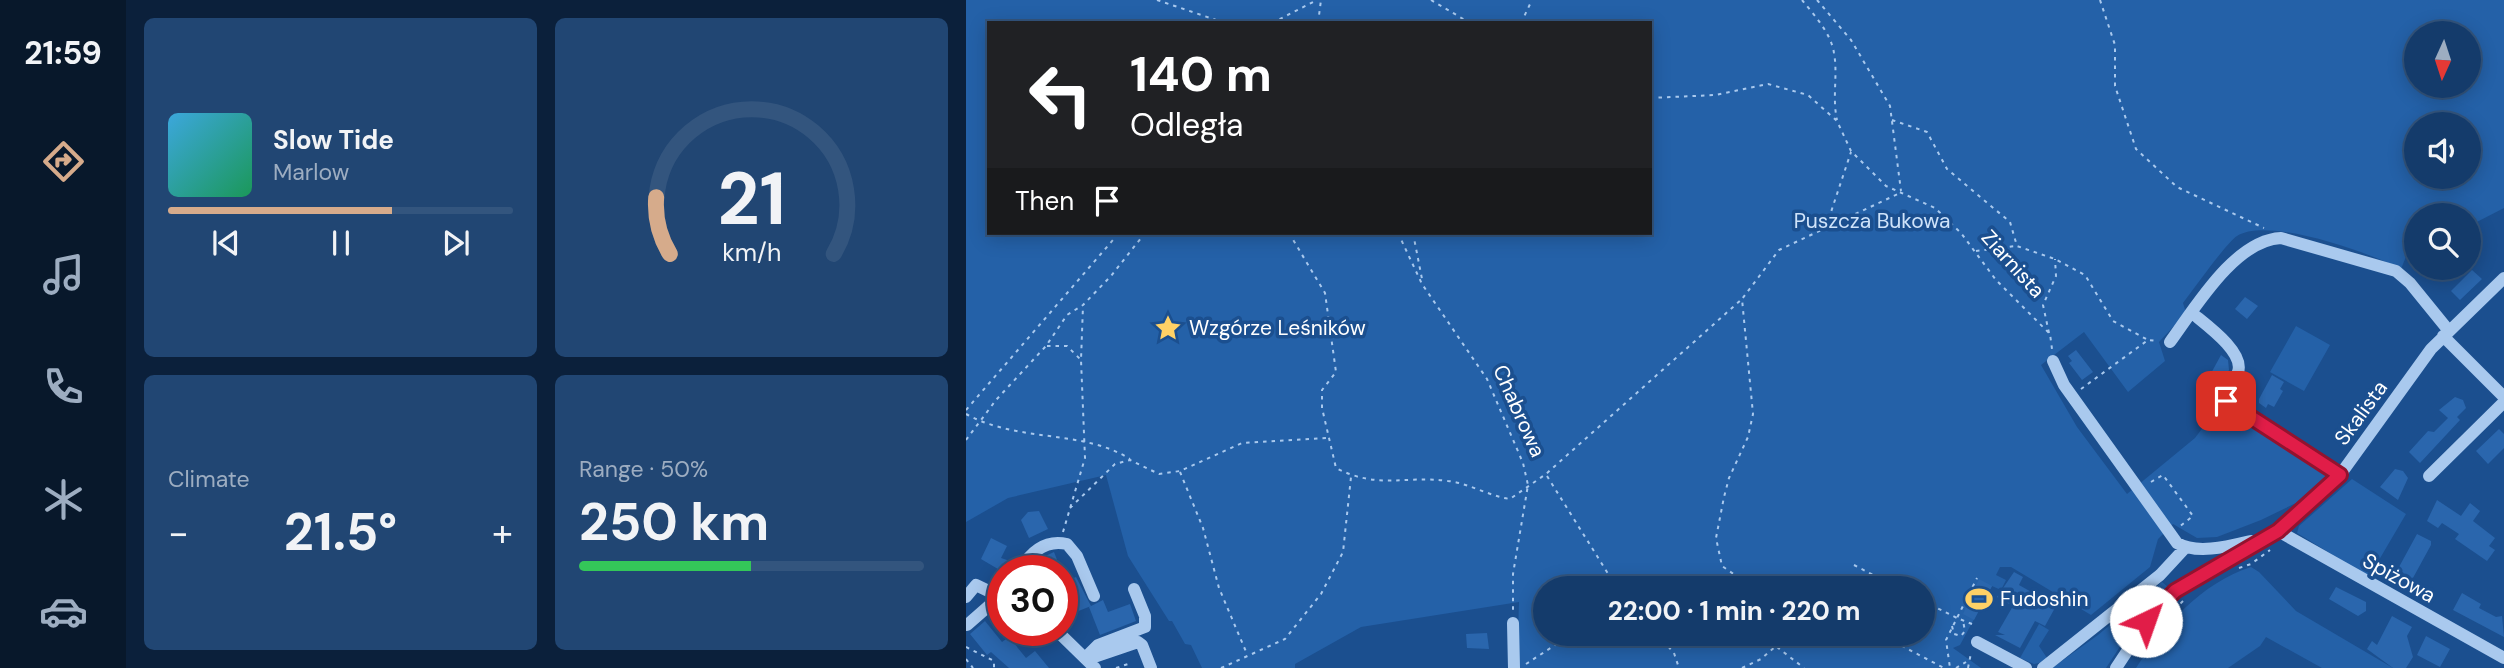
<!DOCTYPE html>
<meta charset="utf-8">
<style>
:root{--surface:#143b6b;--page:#214673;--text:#f1f3f6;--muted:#9dadc1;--line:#33557e;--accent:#d6ab8b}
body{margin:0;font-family:"DM Sans",sans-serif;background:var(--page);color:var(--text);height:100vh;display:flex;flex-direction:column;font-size:26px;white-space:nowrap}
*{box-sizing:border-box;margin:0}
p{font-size:23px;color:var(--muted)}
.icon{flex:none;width:38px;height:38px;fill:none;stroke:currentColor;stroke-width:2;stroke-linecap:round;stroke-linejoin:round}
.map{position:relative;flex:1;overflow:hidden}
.sheet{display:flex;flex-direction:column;gap:18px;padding:18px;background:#0b203b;width:840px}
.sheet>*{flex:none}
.hud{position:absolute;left:21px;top:21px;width:665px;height:214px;border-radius:0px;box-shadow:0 4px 18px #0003,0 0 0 2px var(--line);background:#202124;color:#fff;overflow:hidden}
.needle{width:46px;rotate:183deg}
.controls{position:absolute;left:1438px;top:21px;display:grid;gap:14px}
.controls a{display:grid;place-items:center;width:77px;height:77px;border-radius:50%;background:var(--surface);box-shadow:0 4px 18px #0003,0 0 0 2px var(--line);font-size:35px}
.speed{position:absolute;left:21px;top:555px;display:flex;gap:14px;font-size:35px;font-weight:700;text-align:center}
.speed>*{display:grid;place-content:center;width:91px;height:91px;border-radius:50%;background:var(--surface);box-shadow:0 4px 18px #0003,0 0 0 2px var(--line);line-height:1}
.speed .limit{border:10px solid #d22;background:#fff;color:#111}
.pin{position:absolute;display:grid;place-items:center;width:60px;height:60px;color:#fff;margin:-30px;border-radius:14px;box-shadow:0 4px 10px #0006}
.me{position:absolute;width:77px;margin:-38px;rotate:42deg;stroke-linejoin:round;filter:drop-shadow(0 0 5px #0008)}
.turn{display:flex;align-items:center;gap:24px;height:147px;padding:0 28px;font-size:32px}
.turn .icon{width:91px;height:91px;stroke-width:2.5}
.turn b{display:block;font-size:49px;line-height:60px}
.then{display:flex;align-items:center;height:66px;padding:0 28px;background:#0003;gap:14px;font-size:26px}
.big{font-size:52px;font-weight:700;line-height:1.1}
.sheet .card{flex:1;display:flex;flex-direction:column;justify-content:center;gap:10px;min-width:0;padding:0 24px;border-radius:10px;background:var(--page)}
.sheet .dial{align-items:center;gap:0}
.dial svg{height:182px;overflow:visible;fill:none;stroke:var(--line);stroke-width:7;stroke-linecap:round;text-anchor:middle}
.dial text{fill:var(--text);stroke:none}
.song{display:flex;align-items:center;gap:21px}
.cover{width:84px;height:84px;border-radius:10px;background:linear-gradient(135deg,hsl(200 70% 55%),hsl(150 70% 35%))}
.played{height:7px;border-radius:4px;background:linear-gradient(90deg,var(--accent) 65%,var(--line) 65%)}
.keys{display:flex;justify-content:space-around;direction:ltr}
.heat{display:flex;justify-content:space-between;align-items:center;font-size:38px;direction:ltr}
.charge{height:10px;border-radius:5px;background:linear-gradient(90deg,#34c759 50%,var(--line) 0)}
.sheet .tiles{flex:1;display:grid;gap:18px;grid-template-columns:repeat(2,1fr)}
.trip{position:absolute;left:567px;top:576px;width:402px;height:70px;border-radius:35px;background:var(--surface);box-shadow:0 4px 18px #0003,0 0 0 2px var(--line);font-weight:700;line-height:70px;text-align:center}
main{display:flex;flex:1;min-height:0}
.menu{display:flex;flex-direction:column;width:126px;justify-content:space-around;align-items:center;background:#08182b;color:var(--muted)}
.menu .icon{width:49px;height:49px}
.menu .active{color:var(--accent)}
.menu b{font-size:32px;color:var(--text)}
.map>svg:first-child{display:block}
</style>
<main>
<nav class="menu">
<b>21:59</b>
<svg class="icon active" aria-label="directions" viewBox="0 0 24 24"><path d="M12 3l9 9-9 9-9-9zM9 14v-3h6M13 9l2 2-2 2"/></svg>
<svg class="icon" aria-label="music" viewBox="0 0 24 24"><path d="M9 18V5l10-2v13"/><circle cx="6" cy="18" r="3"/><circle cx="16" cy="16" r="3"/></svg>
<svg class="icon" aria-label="phone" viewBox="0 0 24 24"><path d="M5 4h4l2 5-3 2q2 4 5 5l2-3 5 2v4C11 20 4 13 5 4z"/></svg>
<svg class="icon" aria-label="climate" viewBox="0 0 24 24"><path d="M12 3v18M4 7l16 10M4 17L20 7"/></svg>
<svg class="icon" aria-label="car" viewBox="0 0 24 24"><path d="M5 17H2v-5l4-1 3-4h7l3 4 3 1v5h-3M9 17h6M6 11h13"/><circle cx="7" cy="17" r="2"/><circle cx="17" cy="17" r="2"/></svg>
</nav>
<section class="sheet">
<div class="tiles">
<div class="card">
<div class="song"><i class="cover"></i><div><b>Slow Tide</b><p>Marlow</p></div></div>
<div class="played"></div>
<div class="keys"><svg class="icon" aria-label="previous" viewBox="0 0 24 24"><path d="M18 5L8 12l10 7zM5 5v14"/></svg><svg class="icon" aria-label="pause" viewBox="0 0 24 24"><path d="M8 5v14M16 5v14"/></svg><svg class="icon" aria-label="next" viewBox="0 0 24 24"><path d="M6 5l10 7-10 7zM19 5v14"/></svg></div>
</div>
<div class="card dial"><svg viewBox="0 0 100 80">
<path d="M14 69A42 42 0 1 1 86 69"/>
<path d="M14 69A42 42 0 0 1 8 44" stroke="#d6ab8b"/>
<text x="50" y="56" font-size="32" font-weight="700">21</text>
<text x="50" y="72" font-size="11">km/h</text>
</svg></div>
<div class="card"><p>Climate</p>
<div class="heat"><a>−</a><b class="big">21.5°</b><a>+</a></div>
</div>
<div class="card"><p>Range · 50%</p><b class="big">250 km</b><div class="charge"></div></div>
</div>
</section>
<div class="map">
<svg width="1538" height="668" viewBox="0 0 1538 668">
<rect width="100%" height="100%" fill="#1b4f8f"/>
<path fill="#2461a8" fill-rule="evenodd" d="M0,0h1538v208l-35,18v-11h-52v25l-6,4 -10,25c-31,-16 -134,-53 -164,-33 -10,6 -44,54 -54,67l3,10 -27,29 6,19 -37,31 -44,-60 -43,33 36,62 50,67 68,-56 27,-36 106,72 -32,29 -35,17 -44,17 -20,1 -24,-14 -15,15 -8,28 -59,48 -80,-48h-11l-4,8 10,5 -5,10 -9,-4 -32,59 -7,3 28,20h-464l2,-66 -158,25 -66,37v4h-93l-11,-23 -6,-1 -13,-23h-3l-41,-65 -22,-81 -98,23 -42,24zM23,23h661v210h-661zM1451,33h52v53h-52zM1451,124h52v53h-52zM579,588h378v46h-378z
M1330,326l34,19 -26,46 -34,-19z
M1386,479l54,35 -37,63 -72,-44 2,-7z
M1285,567l8,5 37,39 97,57h-71l-56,-31 -6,9 -32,22h-92c28,-42 65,-85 115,-101z
M1196,582l6,5 -32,35 -30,46h-54l46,-33z
M1073,624l10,6 -10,16 10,15 -15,3 -14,-6z"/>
<path fill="#2a66ad" d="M1506,270l10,9 -22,21 -9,-9z
M1279,297l13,9 -11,13 -12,-10z
M1110,350l17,22 -11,8 -13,-17 3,-2 -4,-5z
M1255,355l7,5 1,10 -5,10 -3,-3 -4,6 -8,-6z
M1306,375l12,7 -4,7 3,2 -9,16 -6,-3 -2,4 -7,-5v-4z
M1489,397l8,3 3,8 -9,9 3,3 -40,43 -11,-11 19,-21 6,1 14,-14 -9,-8z
M1533,429l5,5v14l-16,16 -12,-13z
M1429,469l8,2 5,7 -10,22 -18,-13z
M1471,500l24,16 9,-13 10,8 -7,10 22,17 -6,8 6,4 -8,11 -32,-22 4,-5 -17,-11 -4,5 -11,-7z
M73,511l9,18 -19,9 -8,-18 7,-8z
M1451,534l14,7v4l-23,42 -15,-9z
M25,538l16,8 -6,12 9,3 -7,11 -22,-13z
M88,552l7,18h-17l-5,-11z
M1048,572l9,5 -4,8 37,21 -11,20 -10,-5 -15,27 -25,-13h10l-7,-3 15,-26 -16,-9z
M110,577l15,29 -15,6 -12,-30z
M1013,579l13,7 -18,34 -11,-6z
M1370,587l30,15v9l-8,5 -29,-17z
M1496,593l19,11 -2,4 17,9 6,-1 2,21 -51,-27z
M137,600l5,12 22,-8 6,17 -36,14 -11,-28z
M1426,616l20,11 -5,9 6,21 -7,11h-13l-26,-19 5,-8 5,4z
M19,621l17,21 7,-5 17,21 9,-7 14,17h-40l-18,-16 -4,3 -17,-21z
M521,633l2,16 -22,-1 -1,-14z
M1460,636l24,13 -10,18 -23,-12z"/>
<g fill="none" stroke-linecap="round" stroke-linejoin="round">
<path stroke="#a9c9ee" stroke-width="2" stroke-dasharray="3.5 5" stroke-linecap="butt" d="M191,0l68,23
M465,0l39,23
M836,0c12,15 29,33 32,53 4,22 -2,44 3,67
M851,0l34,40 39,66 11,85
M1134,0l15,45v41l21,63 41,38 87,41
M306,23l45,-23
M352,23l3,-23
M555,23l11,-23
M684,98l65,-3 53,-11 40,11 29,26 14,30 35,35 49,22 26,25 35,47 54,54 2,15
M926,120l35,12 20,37 63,53 7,24 38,13 30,16 28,46 35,19
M860,227l25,-75
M323,233l36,60 11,79 -14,18v18l14,60c43,22 68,7 112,13 20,2 41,15 62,18l36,-25 196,-175
M432,233l24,51 65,95 36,84 5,22 -15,89v36
M447,233l9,46
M1010,251l40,-5
M1083,333l-6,-28 13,-29 -1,-17
M81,346h20l14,14
M1115,389l67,-49 9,1
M0,410l153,-177
M0,414c53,29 116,15 164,45
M0,440l30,-40 50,-54 21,-31 16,-10 28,-29 34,-43
M214,472l23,56 16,60 28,66
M581,476l70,112
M1185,482l12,-7 30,41 -14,11
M104,508l45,-44 15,-4 29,14 21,-3 62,-28 85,-5
M97,532l22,-74 -4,-98 2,-54
M888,565l44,23
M1273,568l12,-4 19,-14
M788,588l-32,-22 -6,-28 8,-41 5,-19 19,-41 5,-23 -11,-115 37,-49 121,-57
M96,600l8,-3
M957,601l34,17 -11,22 4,28
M1196,621l21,-20
M1006,624l-15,-6 20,-40
M986,626l2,8 7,2 4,-5 -2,-10
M691,634l17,19 5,15
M768,634c19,7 34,16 56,11 11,-2 21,-9 33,-11
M913,634l65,34
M0,647l28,14v7
M811,647l27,21
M0,659l7,9
M560,664l46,-30
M150,668l12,-4
M255,668l64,-29 36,-45 22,-42 8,-75
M776,668l19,-9 15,-13 1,-12
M990,668l10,-6
M1002,668l3,-15"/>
<path stroke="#a9c9ee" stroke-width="12" d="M1226,313c13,11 53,39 46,59 -3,8 -10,16 -14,24l2,5 114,74
M1477,336l61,61
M1204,342c25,-34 65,-102 111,-104l115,33 14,12 39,48
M1087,361l11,24 113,158c20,12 53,3 74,-2
M1463,476l75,-74
M1312,531l226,127
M54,570c10,-17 25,-31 47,-26l10,12 17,40
M0,597l10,-12 27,13
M547,623l1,45
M1,625l32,-28
M90,630l39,38
M1011,642l49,26
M120,657l12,-12 47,-18v-11l-11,-27
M122,659l50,-17 4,3 9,23
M1077,668l117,-93 25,-27
M1150,668l37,-56 21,-21 104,-60 62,-56 91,-126 73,-71"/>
</g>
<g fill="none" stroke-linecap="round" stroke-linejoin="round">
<defs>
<path id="route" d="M1180,621l29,-30 103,-60 62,-56 -114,-74"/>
</defs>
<use href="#route" stroke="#92132f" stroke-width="18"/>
<use href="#route" stroke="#e11d48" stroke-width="12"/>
</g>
<defs>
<symbol id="sight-bare" viewBox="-9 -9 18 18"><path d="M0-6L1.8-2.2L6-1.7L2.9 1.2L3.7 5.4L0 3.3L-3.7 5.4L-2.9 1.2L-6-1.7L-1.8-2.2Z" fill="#ffd166" stroke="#1b4f8f" stroke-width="2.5" paint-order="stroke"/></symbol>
<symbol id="stadium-bare" viewBox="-9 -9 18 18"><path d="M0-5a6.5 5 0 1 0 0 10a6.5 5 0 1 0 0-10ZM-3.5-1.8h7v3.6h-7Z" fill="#ffd166" stroke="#1b4f8f" stroke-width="2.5" paint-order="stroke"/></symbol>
</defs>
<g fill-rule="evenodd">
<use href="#sight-bare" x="183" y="309" width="38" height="38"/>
<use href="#stadium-bare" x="994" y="580" width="38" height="38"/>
</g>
<g text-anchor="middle" stroke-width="7" stroke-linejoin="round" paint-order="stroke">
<g font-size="21" fill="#cfe3fa" stroke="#1b4f8f">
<text x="906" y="228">Puszcza Bukowa</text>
</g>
<g font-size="21" fill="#fff" stroke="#1b4f8f">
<text transform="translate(1047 264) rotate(48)" y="7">Ziarnista</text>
<text transform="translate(553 411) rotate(66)" y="7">Chabrowa</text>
<text transform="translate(1395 413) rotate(-54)" y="7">Skalista</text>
<text transform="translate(1433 578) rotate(29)" y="7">Spiżowa</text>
</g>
<g font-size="21" fill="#fff" stroke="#1b4f8f" text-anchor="start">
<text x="223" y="335">Wzgórze Leśników</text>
<text x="1034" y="606">Fudoshin</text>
</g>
</g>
</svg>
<div class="controls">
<a><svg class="needle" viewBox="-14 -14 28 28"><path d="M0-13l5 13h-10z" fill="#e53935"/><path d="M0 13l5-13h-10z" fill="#9dadc1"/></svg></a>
<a><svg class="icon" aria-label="sound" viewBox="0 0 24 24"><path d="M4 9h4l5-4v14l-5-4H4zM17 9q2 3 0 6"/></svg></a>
<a><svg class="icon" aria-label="search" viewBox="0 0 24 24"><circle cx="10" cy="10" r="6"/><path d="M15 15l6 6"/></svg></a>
</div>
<div class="speed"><div class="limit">30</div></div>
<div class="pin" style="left:1260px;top:401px;background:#d93025"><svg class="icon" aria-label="arrive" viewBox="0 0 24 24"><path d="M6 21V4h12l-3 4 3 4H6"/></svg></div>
<svg class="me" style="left:1180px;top:621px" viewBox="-20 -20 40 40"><circle r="19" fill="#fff"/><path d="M0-13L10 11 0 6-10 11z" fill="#e11d48"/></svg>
<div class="trip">22:00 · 1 min · 220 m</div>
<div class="hud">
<div class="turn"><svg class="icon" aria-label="left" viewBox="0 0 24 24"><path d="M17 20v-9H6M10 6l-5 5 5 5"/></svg><div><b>140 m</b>Odległa</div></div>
<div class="then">Then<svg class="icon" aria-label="arrive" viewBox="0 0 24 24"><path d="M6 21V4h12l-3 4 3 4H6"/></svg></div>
</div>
</div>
</main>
